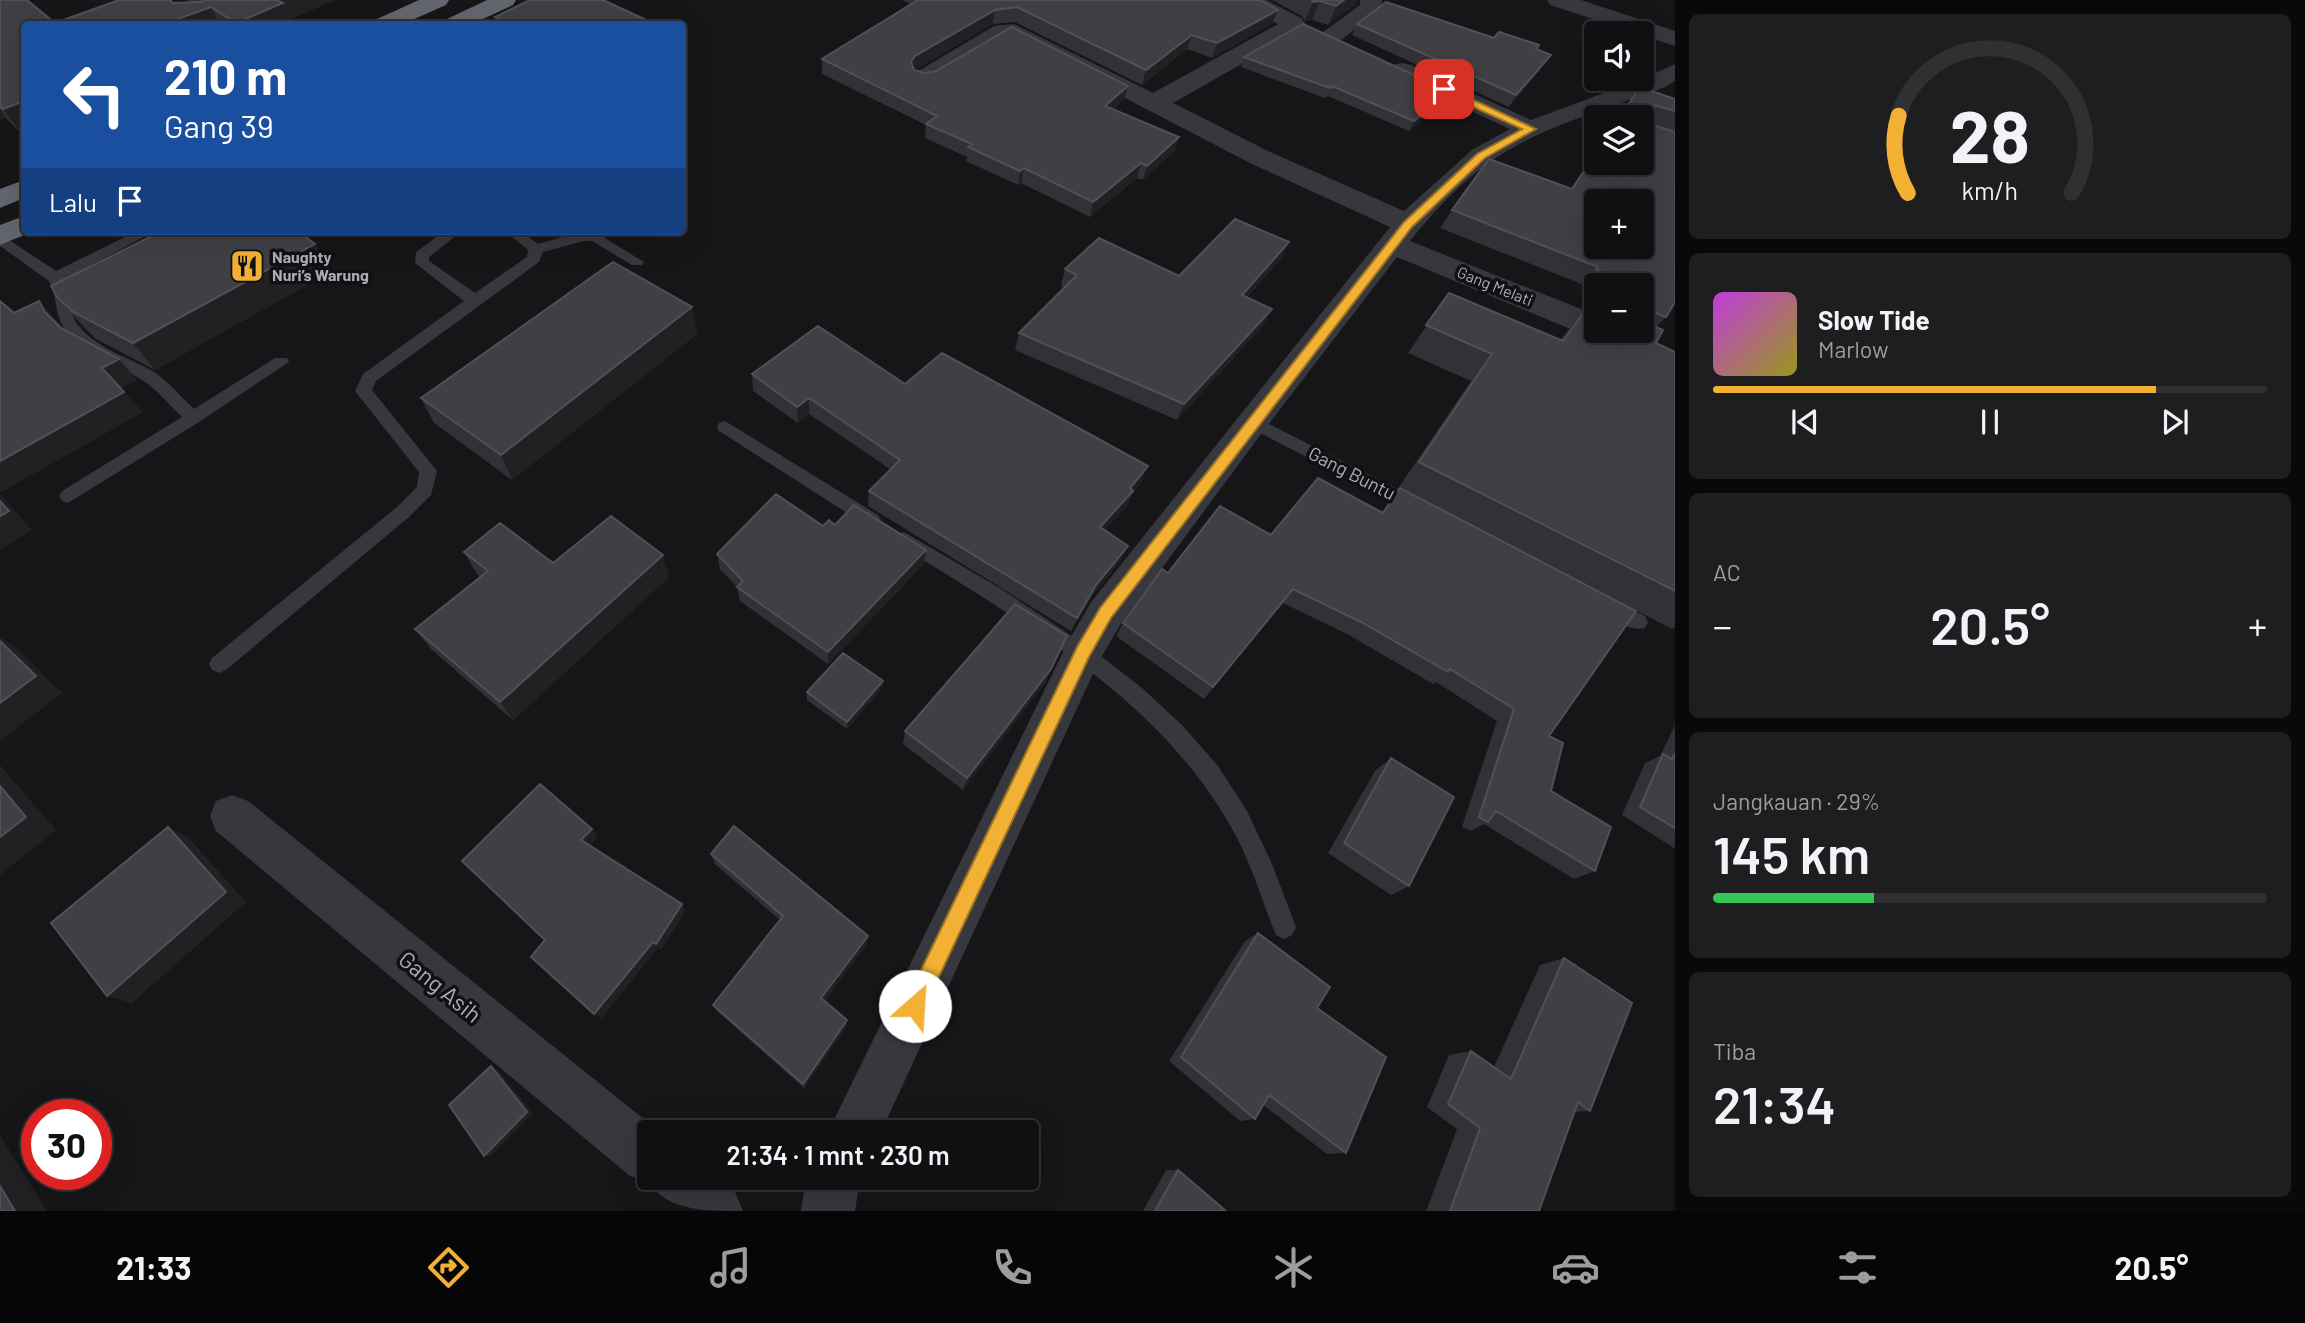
<!DOCTYPE html>
<html lang="id">
<meta charset="utf-8">
<style>
:root{--surface:#101012;--page:#1e1e20;--text:#f1f3f6;--muted:#9c9d9f;--line:#303032;--accent:#f2b134}
body{margin:0;font-family:Barlow,sans-serif;background:var(--page);color:var(--text);height:100vh;display:flex;flex-direction:column;font-size:26px;white-space:nowrap}
*{box-sizing:border-box;margin:0}
p{font-size:23px;color:var(--muted)}
.icon{flex:none;width:38px;height:38px;fill:none;stroke:currentColor;stroke-width:2;stroke-linecap:round;stroke-linejoin:round}
.map{position:relative;flex:1;overflow:hidden}
.drawer{display:flex;flex-direction:column;gap:14px;padding:14px;background:#09090a;width:630px}
.drawer>*{flex:none}
.hud{position:absolute;left:21px;top:21px;width:665px;height:214px;border-radius:7px;box-shadow:0 7px 28px #0002,0 0 0 2px var(--line);background:#1a4fa0;color:#fff;overflow:hidden}
.buttons{position:absolute;left:1584px;top:21px;display:grid;gap:14px}
.buttons a{display:grid;place-items:center;width:70px;height:70px;border-radius:7px;background:var(--surface);box-shadow:0 7px 28px #0002,0 0 0 2px var(--line);font-size:35px}
.speed{position:absolute;left:21px;top:1099px;display:flex;gap:14px;font-size:35px;font-weight:700;text-align:center}
.speed>*{display:grid;place-content:center;width:91px;height:91px;border-radius:50%;background:var(--surface);box-shadow:0 7px 28px #0002,0 0 0 2px var(--line);line-height:1}
.speed .limit{border:10px solid #d22;background:#fff;color:#111}
.pin{position:absolute;display:grid;place-items:center;width:60px;height:60px;color:#fff;margin:-30px;border-radius:14px;box-shadow:0 4px 10px #0006}
.me{position:absolute;width:77px;margin:-38px;rotate:26deg;stroke-linejoin:round;filter:drop-shadow(0 0 5px #0008)}
.turn{display:flex;align-items:center;gap:24px;height:147px;padding:0 28px;font-size:32px}
.turn .icon{width:91px;height:91px;stroke-width:2.5}
.turn b{display:block;font-size:49px;line-height:60px}
.then{display:flex;align-items:center;height:66px;padding:0 28px;background:#0003;gap:14px;font-size:26px}
.big{font-size:52px;font-weight:600;line-height:1.1}
.drawer .tile{flex:1;display:flex;flex-direction:column;justify-content:center;gap:10px;min-width:0;padding:0 24px;border-radius:10px;background:var(--page)}
.drawer .dial{align-items:center;gap:0}
.dial svg{height:182px;overflow:visible;fill:none;stroke:var(--line);stroke-width:7;stroke-linecap:round;text-anchor:middle}
.dial text{fill:var(--text);stroke:none}
.song{display:flex;align-items:center;gap:21px}
.cover{width:84px;height:84px;border-radius:10px;background:linear-gradient(135deg,hsl(290 70% 55%),hsl(60 70% 35%))}
.played{height:7px;border-radius:4px;background:linear-gradient(90deg,var(--accent) 80%,var(--line) 80%)}
.keys{display:flex;justify-content:space-around;direction:ltr}
.heat{display:flex;justify-content:space-between;align-items:center;font-size:38px;direction:ltr}
.charge{height:10px;border-radius:5px;background:linear-gradient(90deg,#34c759 29%,var(--line) 0)}
.trip{position:absolute;left:637px;top:1120px;width:402px;height:70px;border-radius:7px;background:var(--surface);box-shadow:0 7px 28px #0002,0 0 0 2px var(--line);font-weight:600;line-height:70px;text-align:center}
.dock{display:flex;height:112px;justify-content:space-around;align-items:center;background:#060607;color:var(--muted)}
.dock .icon{width:49px;height:49px}
.dock .on{color:var(--accent)}
.dock b{font-size:32px;color:var(--text)}
main{display:flex;flex:1;min-height:0}
.map>svg:first-child{display:block}
</style>
<main>
<div class="map">
<svg width="1675" height="1211" viewBox="0 0 1675 1211">
<rect width="100%" height="100%" fill="#161618"/>
<g fill="none" stroke-linecap="round" stroke-linejoin="round">
<path fill="#37383d" fill-rule="evenodd" d="M137,231h18l-92,49c9,15 4,32 16,46 18,23 50,31 75,46 14,9 27,25 40,37l81,-51h12l2,4 -90,60 -131,81 -6,-2 -3,-5 3,-5 120,-74c-13,-12 -25,-28 -40,-37 -25,-16 -58,-24 -76,-49 -12,-16 -8,-34 -17,-50l-49,-35v-12l56,37z
M445,231h17l-33,26v4l46,32 52,-36 1,-7 -23,-19h16l17,13 46,-13 11,1 49,30 -2,3h-10l-40,-24h-8l-41,11 -4,10 -163,119 -4,9 65,81 -6,24 -22,22 -183,153 -7,3 -7,-3 -3,-6 3,-6 185,-151 20,-20 2,-15 -64,-81 8,-17 101,-73 -49,-38 1,-11z
M1253,416l170,86 3,5 -3,5h-12l-164,-86 -2,-4z
M725,421l153,94 3,5 -3,5 -6,2 -6,-2 -147,-94 -2,-4 2,-4z
M904,532l99,58 94,63 45,35 40,37 36,41 29,45 25,53 24,63 -4,8 -8,4 -8,-4c-15,-36 -25,-74 -45,-108 -74,-131 -210,-205 -333,-283l-3,-5 3,-5z
M1608,598l37,18 3,6 -3,6c-13,4 -41,-10 -47,-22l3,-6z"/>
<path fill="#37383d" fill-rule="evenodd" d="M1238,0h28l35,18 4,5 -7,9 -125,71 95,48 136,60 68,-61 38,-21 -117,-54 -3,-5 3,-5 9,-2 9,2 120,55 116,-43 28,-13v17l-10,6c-58,22 -123,39 -174,74 -30,21 -59,52 -81,80l186,74v16h13l-2,4 -11,3 -11,-3 -188,-78 -139,181 -138,187 -22,38 -217,469h-53l241,-492 23,-39 298,-374 -140,-64 -240,-125 -77,45 -9,2 -9,-2 -3,-5 3,-5 79,-47 20,-2 139,69 125,-69 -37,-19z
M1360,0h22v7l-43,35h-16l-4,-5 4,-5 37,-27z
M1547,0h34l94,31v15l-125,-41z
M232,795l16,6 412,331h-11v46h69l17,14 8,19c-37,0 -76,0 -93,-28l-20,-7 -414,-345 -6,-15 6,-15z
M806,1178h54l-5,33h-54z"/>
<path fill="#63666e" fill-rule="evenodd" d="M419,0h30l-3,5 -43,19h-30l4,-5z
M487,0h29l-3,5 -41,19h-29l4,-5z
M24,180v18l-24,10v-19z
M24,216v15h10l-34,14v-20z"/>
</g>
<path fill="#323236" fill-rule="evenodd" d="M0,0l55,23 118,-20 17,-1 -3,-2h148l-45,19 3,5h-269l-2,110 -16,-16 -6,2z
M902,0h358l12,24 -60,34 -25,-9 -45,36 -127,-63 -22,2 -78,46 10,3 199,27 -10,9 65,28 -4,14 -32,29 -6,-2 -47,39 -69,-34 -3,2 -52,-24 1,-4 -42,-19 1,-13 -104,-51v-15l89,-55z
M1272,0h85l-2,5 -27,20 -16,-5 -7,1 -3,-5z
M495,17l160,7h-158z
M1357,24l137,14 45,7 -3,5 7,16 -34,41 -157,-72z
M1244,57l205,34 -5,10 -35,30 -81,-35 -3,2 -84,-31z
M1640,87l35,12v203l-9,15 -10,10v16l19,9v275l-3,2 -273,-142 72,-106 -63,-28 41,-60 111,47 26,-32 -2,-1 11,-15 -13,-5 2,-2 -144,-57 12,-18 119,-21 25,-38v12l46,-46h-24zM1596,285h46v46h-46z
M1281,259l-34,38 16,29 -86,94 -162,-70 4,-17 45,-45 -3,-2 4,-17 114,7z
M330,272l-175,98 -59,-31 -15,-15 -24,-27z
M692,307l5,27 -185,146 -78,-57 -13,-25z
M752,374l153,10 237,97 -9,11 -6,14 -22,24 16,30 -31,39 -19,32 -203,-125 1,-15 21,-22 -81,-55 -11,9 -45,-32z
M1400,488l149,248 2,55 44,80 -21,8 -90,-55 -13,7 -9,-4 35,-106 -61,-39 -3,2 -84,-49 -66,-32 -79,96 -88,-63 7,-13 45,-50 103,-38 111,-23z
M835,525l89,39 -96,100 -88,-63 -3,-14 -17,-18 -3,-15 106,-28z
M464,552l89,11 116,14 -156,143 -82,-71 -16,-20 65,-53 -3,-2z
M1067,636l-22,47 -82,107 -60,-46 2,-13z
M883,681l-1,7 -35,41 -40,-29v-8z
M1675,725v123h-1l-52,-33 23,-52 15,-7z
M1391,758l18,128 -18,9 -63,-42 47,-82z
M711,854l156,90 -43,57 23,19v6l-43,62 -87,-77 -4,-6 67,-85 -65,-56z
M1258,933l59,75 29,145 -19,1 -64,-49 -8,14 -15,2 -71,-60 76,-120z
M1564,958l26,153 -16,1 -35,99h-113l31,-82 -30,-22 22,-52 22,-4 23,16 46,-102z
M1166,1170h12l48,41h-83z"/>
<path fill="#212124" d="M274,0h61l-45,19 3,5h-56l-1,-1z
M1344,0h13l-2,5 -27,20 8,-19z
M1320,1l-8,19 -7,1 8,-19z
M211,7l9,17h-56z
M995,10l-2,14 -79,47 -3,-9 4,-6z
M1278,10l-6,14 -60,34 5,-15z
M1192,35l-5,14 -45,36 4,-15z
M1551,55l-8,11 -34,41 7,-12z
M1128,86l-4,14 -23,20 4,-14z
M1449,91l-5,10 -35,30 5,-10z
M24,101v32l-2,1 -19,-25z
M0,109l6,9 -6,2z
M1179,137l-4,14 -32,29 4,-14z
M1141,163l-4,15 -47,39 3,-15z
M1024,168l-3,15 -3,2 2,-14z
M1289,242l-8,17 -47,52 8,-16z
M315,244l15,28 -175,98 -22,-27z
M39,301l19,21 6,11 -19,-21z
M692,307l5,27 -185,146 -11,-25z
M1272,309l-9,17 -86,94 7,-16z
M119,359l18,21 -17,9 -18,-21z
M124,392l19,20 -143,81v-32z
M809,398v16l-11,9 -1,-16z
M1148,466l-6,15 -9,11 -6,14 -33,36 6,-15z
M0,494l32,36 -32,20z
M1128,546l-7,14 -31,39 -19,32 6,-13 19,-33z
M926,550l-2,14 -96,100v-12z
M663,555l6,22 -156,143 -13,-18z
M1067,636l-22,47 -82,107 4,-12z
M0,637l14,9 48,47 -62,48z
M883,681l-1,7 -35,41v-7z
M0,765l56,65 -56,45z
M168,827l21,11 57,64 -114,101 -25,-7z
M592,829l6,8 -11,11 -6,-8z
M682,904l4,7 -25,39 -5,-6z
M868,936l-1,8 -45,61 -1,-7z
M653,942l5,6 -57,71 -7,-5z
M847,1020v6l-43,62 -1,-4z
M491,1066l6,3 36,44 -42,43h-7z
M0,1135l47,76h-32l-15,-25z"/>
<path fill="#3f3f44" stroke="#4f5156" stroke-width="2" fill-rule="evenodd" d="M0,0h27l28,23 64,-23h51l3,3 29,-1v-2h75l6,3 -47,20 -25,-16 -47,17h-140v77l-21,8 -3,-3z
M530,0h73l52,24h-146l-14,-7z
M918,0h342l18,10 -61,33 -25,-8 -46,35 -129,-63 -22,3 -80,46 -4,6 3,8 11,3 11,-2 76,-44 116,59 -23,20 74,31 -32,29 -6,-3 -48,39 -69,-34 -4,3 -52,-24 4,-3 -46,-20 11,-8 -115,-57z
M1312,0h32l-8,6 -16,-5 -7,1z
M1386,2l108,36 5,-6 40,13 -3,4 15,6 -35,40 -159,-71z
M1303,24l146,67 -35,30 -82,-35 -2,2 -86,-31z
M1640,87l35,12v12l-21,-6 -1,20 22,7v170l-9,15 -15,-6h-9v-26h-40l7,-10 -13,-5 2,-3 -146,-57 37,-51 83,30 24,-36v10h46v-46h-22zM1596,201h46v46h-46z
M1235,219l54,23 -47,53 30,14 -88,95 -165,-71 58,-58 -12,-6 34,-31 80,38z
M162,231h135l18,13 -182,99 -60,-31 -16,-15 -6,-11z
M613,262l79,45 -191,148 -80,-57z
M1449,293l114,48 28,-39 5,2v27h46v-10l21,9 -7,13 19,9v239l-256,-129 73,-108 -66,-29z
M0,301l14,12 25,-12 6,11 16,16 58,31 -17,9 22,24 -124,69z
M818,326l87,58 37,-31 206,113 -18,22 3,3 -33,36 28,19 -32,39 -19,33 -208,-127 31,-31 -91,-62 -12,9 -45,-33z
M1318,478l65,35 17,-25 236,123 -87,125 14,7 -12,48 60,36 -16,44 -99,-60 -8,11 -9,-5 35,-108 -64,-40 -2,3 -87,-50 -68,-33 -80,98 -90,-64 39,-54 6,4 52,-67 51,29z
M776,494l47,32 6,-6 6,5 19,-20 72,45 -98,102 -91,-65 6,-6 -26,-27z
M0,501l9,10 -9,5z
M611,516l52,39 -163,147 -85,-73 73,-58 -24,-19 36,-29 53,40z
M1015,604l52,32 -16,33 -84,109 -62,-47z
M0,641l36,35 -36,27z
M843,653l40,28 -36,41 -40,-30z
M1675,753v75l-35,-21 23,-53 9,5z
M1391,758l63,39 -45,89 -65,-43z
M540,784l52,45 -11,11 101,64 -26,40 -3,-2 -59,72 -63,-57 14,-17 -83,-79z
M0,786l26,31 -26,20z
M734,826l134,110 -47,62 26,22 -44,64 -90,-79 70,-89 -72,-62z
M168,827l58,65 -119,104 -56,-73z
M1258,933l72,54 -13,21 69,49 -40,96 -77,-58 -14,24 -74,-62z
M1564,958l68,45 -42,108 -12,-9 -39,109h-89l30,-83 -32,-24 23,-53 40,28z
M491,1066l36,46 -43,44 -35,-51z
M1178,1170l48,41h-71z
M0,1186l15,25h-15z"/>
<path fill="#f2b134" stroke="#9d7322" stroke-width="2" d="M1444,86l92,43 -51,29 -73,69 -301,391 -22,39 -167,356 -7,3 -8,-3 -3,-7 3,-7 170,-352 23,-39 304,-386 73,-68 45,-25 -82,-37 -2,-3z"/>
<defs>
<symbol id="restaurant-square" viewBox="-11 -11 22 22"><rect x="-9" y="-9" width="18" height="18" rx="4" fill="#f2b134" stroke="#111113"/><path d="M-5-6h1v4h1v-4h1v4h1v-4h1v5L-1.5 .5V6h-2V.5L-5-1ZM5-6V6H3V1.5H1.5Q1.5-4 5-6Z" fill="#111"/></symbol>
</defs>
<g fill-rule="evenodd">
<use href="#restaurant-square" x="228" y="247" width="38" height="38"/>
</g>
<g text-anchor="middle" stroke-width="7" stroke-linejoin="round" paint-order="stroke">
<g font-size="16" font-weight="bold" fill="#a8adb8" stroke="#111113" text-anchor="start">
<text x="272" y="263">Naughty<tspan x="272" dy="18">Nuri’s Warung</tspan></text>
</g>
<g font-size="16" fill="#a8adb8" stroke="#111113">
<text transform="translate(1495 286) rotate(22)" y="6">Gang Melati</text>
</g>
<g font-size="19" fill="#a8adb8" stroke="#111113">
<text transform="translate(1352 473) rotate(27)" y="7">Gang Buntu</text>
</g>
<g font-size="23" fill="#a8adb8" stroke="#111113">
<text transform="translate(440 987) rotate(39)" y="8">Gang Asih</text>
</g>
</g>
</svg>
<div class="buttons">
<a><svg class="icon" aria-label="sound" viewBox="0 0 24 24"><path d="M4 9h4l5-4v14l-5-4H4zM17 9q2 3 0 6"/></svg></a>
<a><svg class="icon" aria-label="layers" viewBox="0 0 24 24"><path d="M12 4l9 5-9 5-9-5zM3 14l9 5 9-5"/></svg></a>
<a>+</a>
<a>−</a>
</div>
<div class="speed"><div class="limit">30</div></div>
<div class="pin" style="left:1444px;top:89px;background:#d93025"><svg class="icon" aria-label="arrive" viewBox="0 0 24 24"><path d="M6 21V4h12l-3 4 3 4H6"/></svg></div>
<svg class="me" style="left:915px;top:1006px" viewBox="-20 -20 40 40"><circle r="19" fill="#fff"/><path d="M0-13L10 11 0 6-10 11z" fill="#f2b134"/></svg>
<div class="trip">21:34 · 1 mnt · 230 m</div>
<div class="hud">
<div class="turn"><svg class="icon" aria-label="left" viewBox="0 0 24 24"><path d="M17 20v-9H6M10 6l-5 5 5 5"/></svg><div><b>210 m</b>Gang 39</div></div>
<div class="then">Lalu<svg class="icon" aria-label="arrive" viewBox="0 0 24 24"><path d="M6 21V4h12l-3 4 3 4H6"/></svg></div>
</div>
</div>
<section class="drawer">
<div class="tile dial"><svg viewBox="0 0 100 80">
<path d="M14 69A42 42 0 1 1 86 69"/>
<path d="M14 69A42 42 0 0 1 10 35" stroke="#f2b134"/>
<text x="50" y="56" font-size="32" font-weight="700">28</text>
<text x="50" y="72" font-size="11">km/h</text>
</svg></div>
<div class="tile">
<div class="song"><i class="cover"></i><div><b>Slow Tide</b><p>Marlow</p></div></div>
<div class="played"></div>
<div class="keys"><svg class="icon" aria-label="previous" viewBox="0 0 24 24"><path d="M18 5L8 12l10 7zM5 5v14"/></svg><svg class="icon" aria-label="pause" viewBox="0 0 24 24"><path d="M8 5v14M16 5v14"/></svg><svg class="icon" aria-label="next" viewBox="0 0 24 24"><path d="M6 5l10 7-10 7zM19 5v14"/></svg></div>
</div>
<div class="tile"><p>AC</p>
<div class="heat"><a>−</a><b class="big">20.5°</b><a>+</a></div>
</div>
<div class="tile"><p>Jangkauan · 29%</p><b class="big">145 km</b><div class="charge"></div></div>
<div class="tile"><p>Tiba</p><b class="big">21:34</b></div>
</section>
</main>
<nav class="dock">
<b>21:33</b>
<svg class="icon on" aria-label="directions" viewBox="0 0 24 24"><path d="M12 3l9 9-9 9-9-9zM9 14v-3h6M13 9l2 2-2 2"/></svg>
<svg class="icon" aria-label="music" viewBox="0 0 24 24"><path d="M9 18V5l10-2v13"/><circle cx="6" cy="18" r="3"/><circle cx="16" cy="16" r="3"/></svg>
<svg class="icon" aria-label="phone" viewBox="0 0 24 24"><path d="M5 4h4l2 5-3 2q2 4 5 5l2-3 5 2v4C11 20 4 13 5 4z"/></svg>
<svg class="icon" aria-label="climate" viewBox="0 0 24 24"><path d="M12 3v18M4 7l16 10M4 17L20 7"/></svg>
<svg class="icon" aria-label="car" viewBox="0 0 24 24"><path d="M5 17H2v-5l4-1 3-4h7l3 4 3 1v5h-3M9 17h6M6 11h13"/><circle cx="7" cy="17" r="2"/><circle cx="17" cy="17" r="2"/></svg>
<svg class="icon" aria-label="filters" viewBox="0 0 24 24"><path d="M4 7h16M4 17h16"/><circle cx="9" cy="7" r="2"/><circle cx="15" cy="17" r="2"/></svg>
<b>20.5°</b>
</nav>
